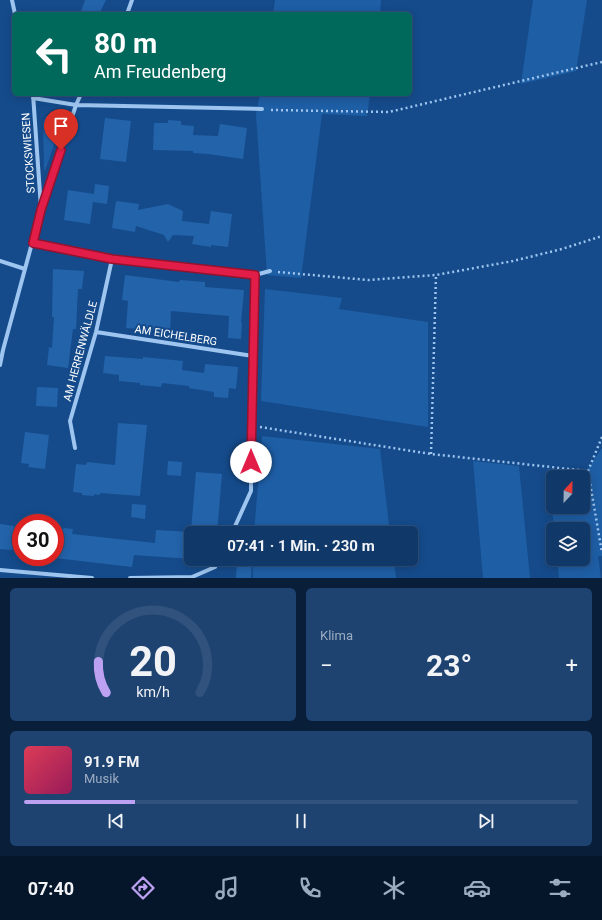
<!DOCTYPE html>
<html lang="de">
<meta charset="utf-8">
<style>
:root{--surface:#103868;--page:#1e4371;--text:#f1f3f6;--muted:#9cacc0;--line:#30527c;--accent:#bca0f2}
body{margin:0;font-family:Roboto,sans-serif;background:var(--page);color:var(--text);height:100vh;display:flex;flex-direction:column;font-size:15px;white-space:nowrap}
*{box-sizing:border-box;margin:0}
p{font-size:13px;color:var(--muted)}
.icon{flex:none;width:22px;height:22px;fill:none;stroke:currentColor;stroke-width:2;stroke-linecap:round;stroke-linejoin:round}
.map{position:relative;height:578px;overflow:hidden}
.side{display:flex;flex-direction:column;gap:10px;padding:10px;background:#091f39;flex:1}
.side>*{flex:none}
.banner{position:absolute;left:12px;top:12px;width:400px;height:84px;border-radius:6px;box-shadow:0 2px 10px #0003,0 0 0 1px var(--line);background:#00695c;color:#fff;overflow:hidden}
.needle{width:26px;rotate:22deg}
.fabs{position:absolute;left:546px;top:470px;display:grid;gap:8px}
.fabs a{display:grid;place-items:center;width:44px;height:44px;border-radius:6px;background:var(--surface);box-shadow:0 2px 10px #0003,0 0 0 1px var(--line);font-size:20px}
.speed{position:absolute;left:12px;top:514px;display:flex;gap:8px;font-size:20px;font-weight:700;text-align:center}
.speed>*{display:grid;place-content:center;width:52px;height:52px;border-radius:50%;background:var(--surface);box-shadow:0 2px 10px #0003,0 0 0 1px var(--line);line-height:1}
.speed .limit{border:6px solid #d22;background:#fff;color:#111}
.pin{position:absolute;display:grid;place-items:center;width:34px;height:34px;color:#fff;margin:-41px -17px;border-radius:50% 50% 50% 0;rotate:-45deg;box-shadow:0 0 4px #0007}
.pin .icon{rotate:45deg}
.me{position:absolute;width:44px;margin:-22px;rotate:0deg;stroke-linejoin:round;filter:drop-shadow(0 0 3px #0008)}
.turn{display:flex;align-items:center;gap:14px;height:84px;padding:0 16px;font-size:18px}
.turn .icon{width:52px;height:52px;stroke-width:2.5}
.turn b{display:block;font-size:28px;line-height:34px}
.big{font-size:30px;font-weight:700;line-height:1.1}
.side .widget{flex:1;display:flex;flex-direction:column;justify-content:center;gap:6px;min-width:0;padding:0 14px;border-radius:6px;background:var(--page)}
.side .dial{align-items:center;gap:0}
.dial svg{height:104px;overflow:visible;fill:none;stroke:var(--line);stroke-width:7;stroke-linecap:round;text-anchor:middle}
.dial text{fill:var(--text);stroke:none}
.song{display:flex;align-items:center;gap:12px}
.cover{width:48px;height:48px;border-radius:6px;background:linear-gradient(135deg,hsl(350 70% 55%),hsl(330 70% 35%))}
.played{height:4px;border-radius:2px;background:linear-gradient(90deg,var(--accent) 20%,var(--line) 20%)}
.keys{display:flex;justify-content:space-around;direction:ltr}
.heat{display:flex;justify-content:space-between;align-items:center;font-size:22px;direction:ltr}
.side .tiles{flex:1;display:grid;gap:10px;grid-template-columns:1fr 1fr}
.widget:last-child{grid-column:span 2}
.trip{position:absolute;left:184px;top:526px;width:234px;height:40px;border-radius:6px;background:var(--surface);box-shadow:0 2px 10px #0003,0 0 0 1px var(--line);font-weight:700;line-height:40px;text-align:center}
.tabs{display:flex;height:64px;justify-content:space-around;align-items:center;background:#06162a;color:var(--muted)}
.tabs .icon{width:28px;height:28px}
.tabs .current{color:var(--accent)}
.tabs b{font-size:18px;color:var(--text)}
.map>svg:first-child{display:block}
</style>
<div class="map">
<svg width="602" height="578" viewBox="0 0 602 578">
<rect width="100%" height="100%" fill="#154b8b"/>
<path fill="#1e5ea5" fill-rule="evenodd" d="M275,0h106l-1,14h-107z
M533,0h54l-11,71 -55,13z
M260,94h110l-3,22 -45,-2 -21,164 -34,-3 -11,-161z
M46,116h4l8,2 3,6 -16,47 -1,-2 -1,-47z
M265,289l77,9 -3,11 89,13v105l-167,-26z
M262,436l118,13 10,84h-136z
M602,448v108h-4l3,22h-42l-2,-19h26v-30h-29l-6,-60 37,4zM553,477h30v30h-30z
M473,461l46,5 11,112h-47z
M253,559h141l2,19h-143z"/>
<path fill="#2363aa" d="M85,0h21l-7,14h-19z
M105,118l26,3 -5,41 -26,-3z
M168,120l13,1v4l13,1 -1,9 25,1 2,-12 27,4 -4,31 -35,-5 -15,-1v-2l-40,-1 1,-27h14z
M95,184l14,2 -2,18 -14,-2z
M68,190l26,4 -4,30 -26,-4z
M116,201l23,3 -1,6 30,-6 15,7 -1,10 27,3 2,-13 21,3 -4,33 -17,-2v2l-19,-3 2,-8 -21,-1 -5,7 -4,-7 -28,-9 -1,6 -23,-4z
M53,269l31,2 -2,18h-4l-2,40h-3l-5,39 -21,-3 2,-18 3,1 2,-31h-2z
M125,275l54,7 1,-2 25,2v5l39,3 -3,33h1l-1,16 -13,-1 1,-22 -58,-5 -1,22 -15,-1v-2l-29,-2 2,-27 -6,-1z
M105,356l38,3v-2l40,4 -1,9 22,3 1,-9 33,3 -2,22 -7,-1 -1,10 -14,-1v-5l-25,-4v-2l-27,-3 -1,4 -21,-2v-2l-21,-2v-6l-16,-2z
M37,387l21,1 -1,19 -21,-1z
M118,423l29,2 -7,71 -40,-3v2l-6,-1v2l-12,-1v-2l-9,-1 3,-28 10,1 1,-3 28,3z
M25,432l24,3 -4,34 -17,-2 1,-3 -8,-1z
M168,461l14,1 -1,14 -14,-1z
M196,472l26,2 -5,59 -26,-2z
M132,504l14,1 -1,14 -14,-2z
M0,524l14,2 -2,24 -12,-1z
M64,528l9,1 -1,5 83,9 1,-13 35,2v27l-57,-4 -2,12 -77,-9v-24z
M237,559h15l-1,19h-15z"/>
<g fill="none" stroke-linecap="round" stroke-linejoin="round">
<path stroke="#9ec5ef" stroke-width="2.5" stroke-dasharray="2 3" stroke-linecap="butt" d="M271,110l118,2 213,-50
M278,272l90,8 68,-5 77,-14 49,-12 40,-13
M260,427l171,27 157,17
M602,437l-14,34 14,82
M431,454l5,-179"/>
<path stroke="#9ec5ef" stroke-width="4" d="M12,0l3,14
M127,14l5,-14
M33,94l8,114
M33,98l43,7 186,4
M33,243l79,16 143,16 15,-4
M0,261l25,8
M96,332l157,24
M0,365l3,-15 38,-140 35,-105 5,-11
M75,448l-5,-27 26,-89 16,-73
M232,533l19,-42v-65l4,-151
M0,570l92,8
M130,578l62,-1 23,-10 4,-8"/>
</g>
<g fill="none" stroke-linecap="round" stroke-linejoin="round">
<defs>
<path id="route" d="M61,150l-20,60 -8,33 79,16 143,16 -4,187"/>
</defs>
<use href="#route" stroke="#92132f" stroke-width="10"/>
<use href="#route" stroke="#e11d48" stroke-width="7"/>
</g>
<g text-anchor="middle" stroke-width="4" stroke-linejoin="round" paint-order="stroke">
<g font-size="11" fill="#fff" stroke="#154b8b">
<text transform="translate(28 153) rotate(-94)" y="4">STOCKSWIESEN</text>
<text transform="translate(176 335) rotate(9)" y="4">AM EICHELBERG</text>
<text transform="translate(80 351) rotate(-75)" y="4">AM HERRENWÄLDLE</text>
</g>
</g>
</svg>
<div class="fabs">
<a><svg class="needle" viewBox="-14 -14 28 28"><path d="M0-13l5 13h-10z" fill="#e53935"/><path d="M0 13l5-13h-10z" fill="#9cacc0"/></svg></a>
<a><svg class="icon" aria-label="layers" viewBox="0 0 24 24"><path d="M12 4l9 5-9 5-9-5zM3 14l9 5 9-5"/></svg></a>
</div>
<div class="speed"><div class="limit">30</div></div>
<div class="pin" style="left:61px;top:150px;background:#d93025"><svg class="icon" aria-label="arrive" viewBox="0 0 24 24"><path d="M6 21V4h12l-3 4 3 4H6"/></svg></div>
<svg class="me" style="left:251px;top:462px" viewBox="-20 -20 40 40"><circle r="19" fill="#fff"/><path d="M0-13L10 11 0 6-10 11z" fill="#e11d48"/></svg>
<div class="trip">07:41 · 1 Min. · 230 m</div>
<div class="banner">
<div class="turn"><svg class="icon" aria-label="left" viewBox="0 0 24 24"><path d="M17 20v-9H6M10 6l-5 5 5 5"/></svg><div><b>80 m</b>Am Freudenberg</div></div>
</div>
</div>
<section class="side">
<div class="tiles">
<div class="widget dial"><svg viewBox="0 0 100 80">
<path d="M14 69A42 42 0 1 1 86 69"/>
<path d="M14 69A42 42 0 0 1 8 45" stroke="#bca0f2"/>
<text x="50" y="56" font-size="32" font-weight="700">20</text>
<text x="50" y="72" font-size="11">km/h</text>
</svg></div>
<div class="widget"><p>Klima</p>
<div class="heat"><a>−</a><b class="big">23°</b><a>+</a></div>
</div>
<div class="widget">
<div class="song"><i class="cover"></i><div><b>91.9 FM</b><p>Musik</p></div></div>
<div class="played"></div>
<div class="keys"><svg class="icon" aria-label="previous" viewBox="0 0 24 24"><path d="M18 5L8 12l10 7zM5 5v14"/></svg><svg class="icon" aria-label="pause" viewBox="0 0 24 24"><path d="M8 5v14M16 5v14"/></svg><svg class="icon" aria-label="next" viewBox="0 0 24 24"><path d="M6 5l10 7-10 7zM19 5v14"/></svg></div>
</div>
</div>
</section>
<nav class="tabs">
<b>07:40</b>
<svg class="icon current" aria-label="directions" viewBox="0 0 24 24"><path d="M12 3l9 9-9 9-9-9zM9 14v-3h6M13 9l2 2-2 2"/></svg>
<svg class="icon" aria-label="music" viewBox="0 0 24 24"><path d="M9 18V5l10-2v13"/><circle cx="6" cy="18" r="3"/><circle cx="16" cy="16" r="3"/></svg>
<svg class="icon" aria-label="phone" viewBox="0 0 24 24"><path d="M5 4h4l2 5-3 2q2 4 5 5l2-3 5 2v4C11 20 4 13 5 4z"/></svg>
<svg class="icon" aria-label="climate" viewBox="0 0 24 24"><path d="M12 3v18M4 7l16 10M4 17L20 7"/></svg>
<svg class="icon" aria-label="car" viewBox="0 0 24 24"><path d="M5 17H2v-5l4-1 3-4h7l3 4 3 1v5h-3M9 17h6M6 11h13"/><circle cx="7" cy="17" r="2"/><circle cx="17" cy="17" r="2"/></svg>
<svg class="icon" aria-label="filters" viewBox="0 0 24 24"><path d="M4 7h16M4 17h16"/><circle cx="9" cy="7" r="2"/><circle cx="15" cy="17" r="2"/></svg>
</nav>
